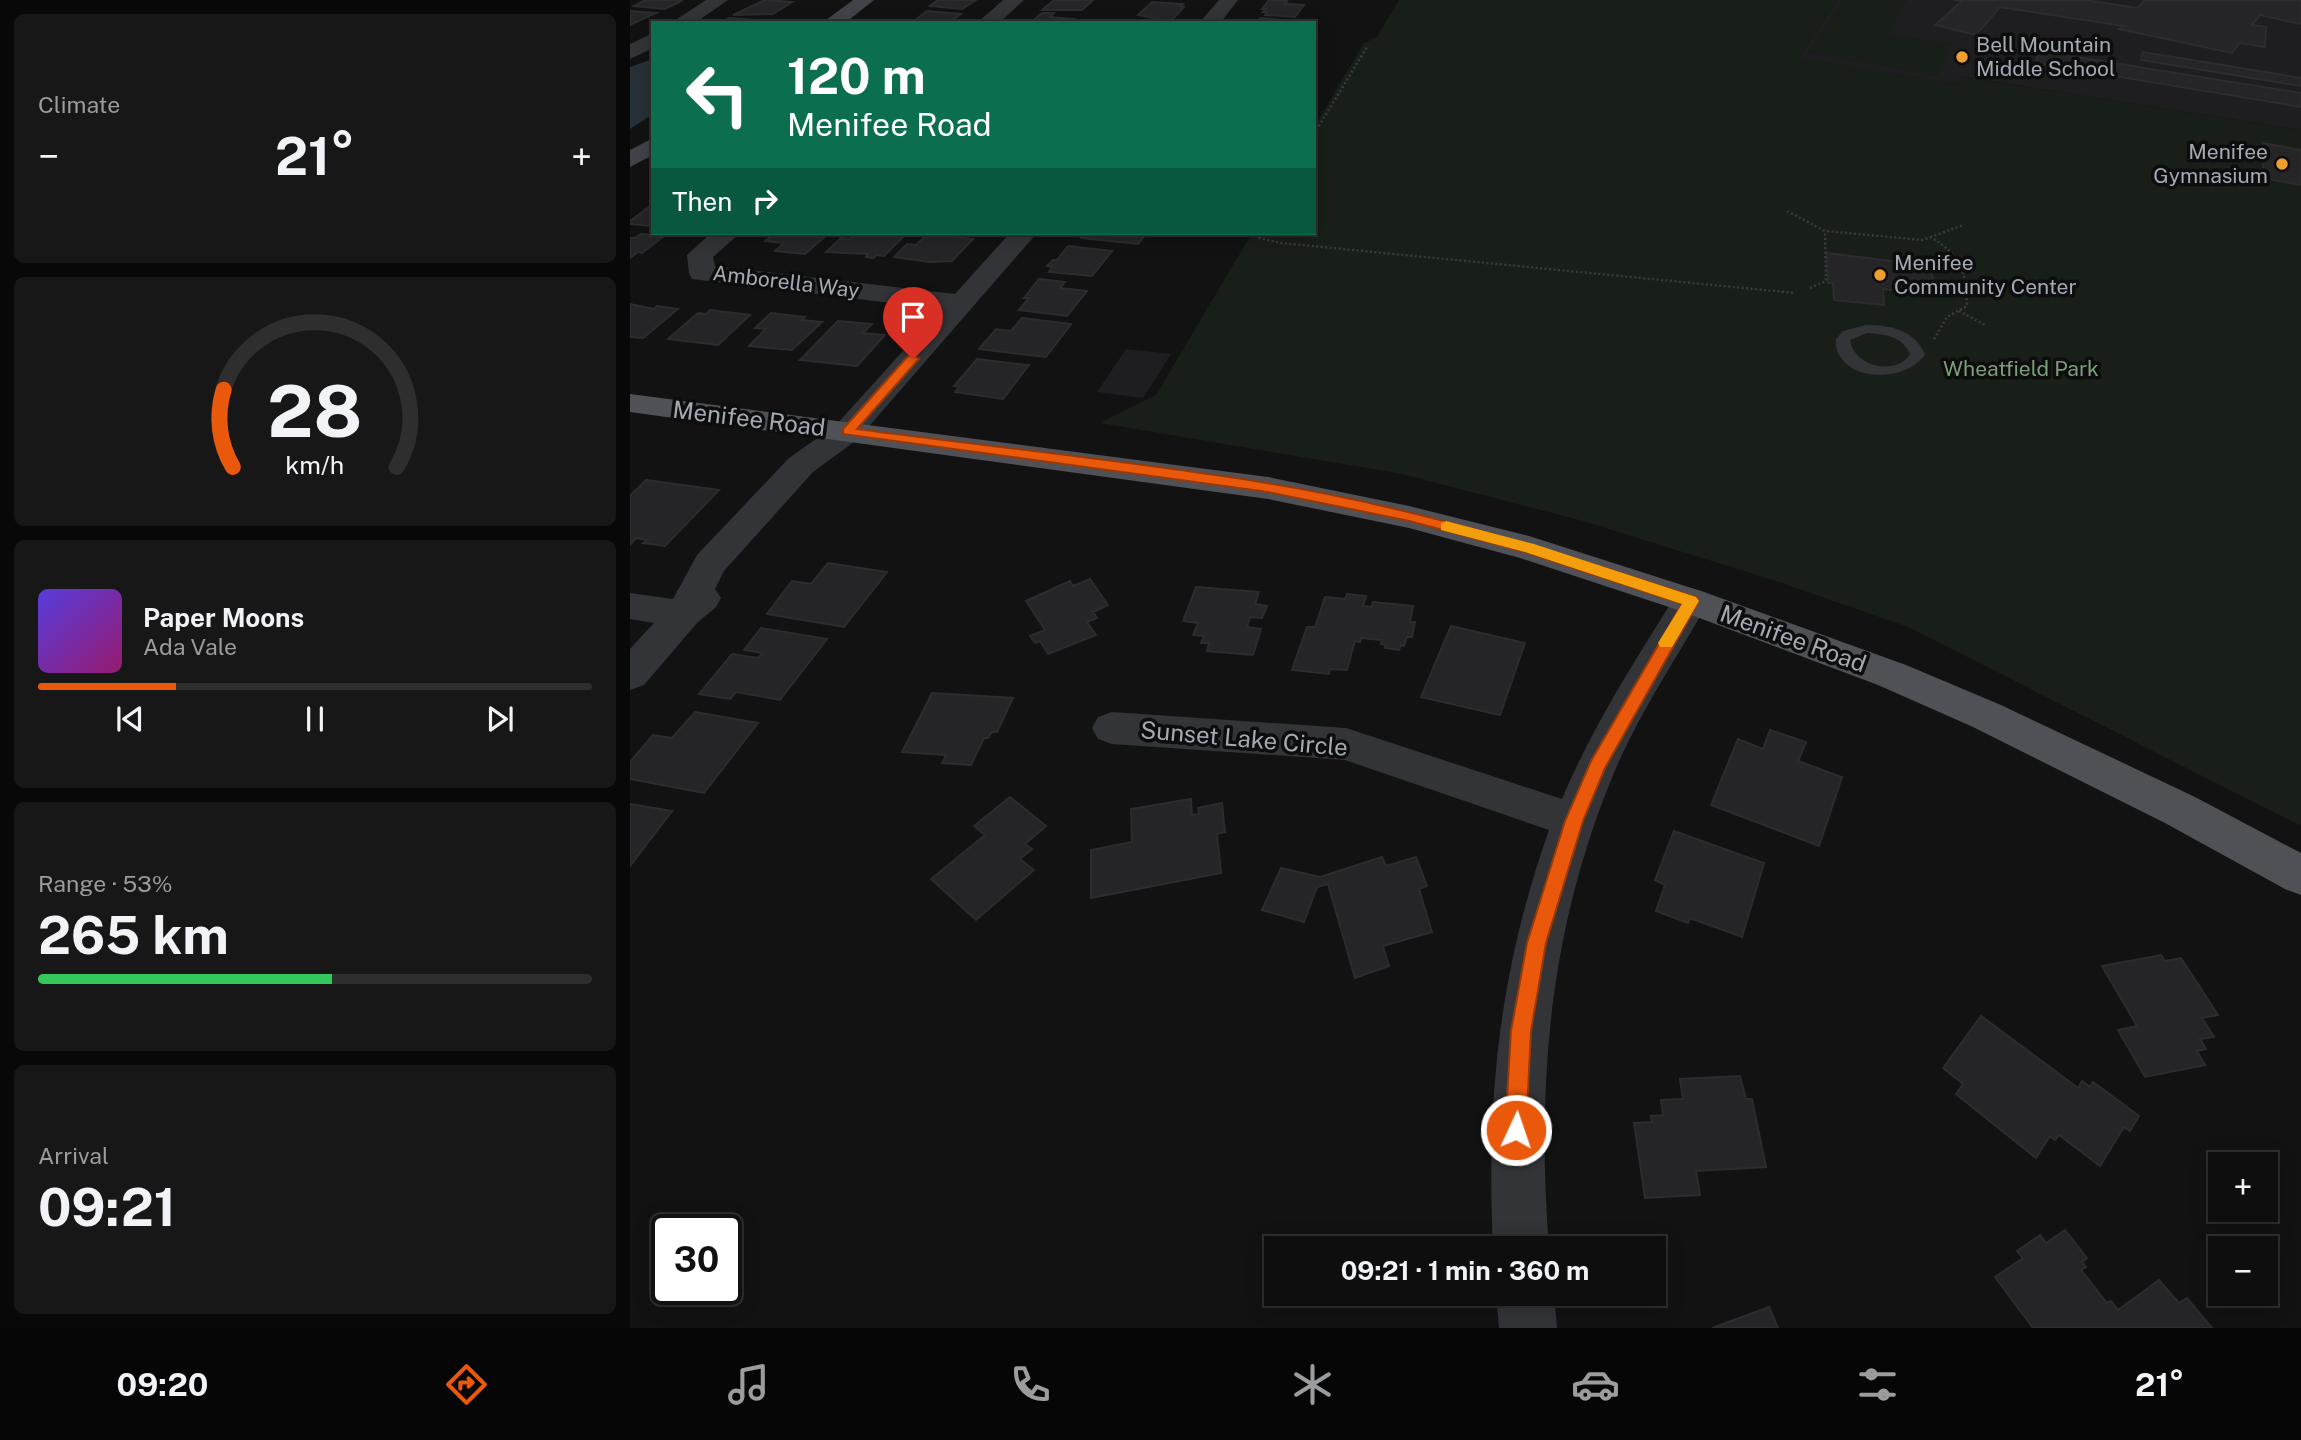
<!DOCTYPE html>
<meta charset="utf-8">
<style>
:root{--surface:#0e0e0e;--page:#171717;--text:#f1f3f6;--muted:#9b9c9e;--line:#2e2e2e;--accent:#ea580c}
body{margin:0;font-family:"Public Sans",sans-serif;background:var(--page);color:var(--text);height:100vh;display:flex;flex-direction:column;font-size:26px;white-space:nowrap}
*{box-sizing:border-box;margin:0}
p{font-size:23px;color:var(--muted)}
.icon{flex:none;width:38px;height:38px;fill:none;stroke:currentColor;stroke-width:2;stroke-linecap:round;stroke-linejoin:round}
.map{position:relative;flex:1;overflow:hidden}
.details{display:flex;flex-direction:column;gap:14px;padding:14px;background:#080808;width:630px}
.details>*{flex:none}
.guide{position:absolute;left:21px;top:21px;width:665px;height:214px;border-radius:0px;box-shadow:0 4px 18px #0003,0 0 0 2px var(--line);background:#0b6e4f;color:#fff;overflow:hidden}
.controls{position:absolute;left:1578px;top:1152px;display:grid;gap:14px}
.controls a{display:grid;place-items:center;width:70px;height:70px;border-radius:0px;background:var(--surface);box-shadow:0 4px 18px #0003,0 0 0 2px var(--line);font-size:35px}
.speed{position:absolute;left:21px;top:1214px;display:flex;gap:14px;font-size:35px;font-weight:700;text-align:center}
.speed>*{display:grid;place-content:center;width:91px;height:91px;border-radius:50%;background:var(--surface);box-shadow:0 4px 18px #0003,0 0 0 2px var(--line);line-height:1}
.speed .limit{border:4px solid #111;border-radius:10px;background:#fff;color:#111}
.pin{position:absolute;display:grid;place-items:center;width:60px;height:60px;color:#fff;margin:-72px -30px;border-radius:50% 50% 50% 0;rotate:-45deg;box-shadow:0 0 7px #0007}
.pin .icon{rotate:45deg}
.me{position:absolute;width:77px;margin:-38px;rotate:3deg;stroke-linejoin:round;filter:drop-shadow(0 0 5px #0008)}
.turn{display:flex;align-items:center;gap:24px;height:147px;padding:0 21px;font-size:32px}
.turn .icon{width:91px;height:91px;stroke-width:2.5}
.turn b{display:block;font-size:49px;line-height:60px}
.then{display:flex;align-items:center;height:66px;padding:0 21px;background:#0003;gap:14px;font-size:26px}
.big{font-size:52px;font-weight:700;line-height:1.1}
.details .card{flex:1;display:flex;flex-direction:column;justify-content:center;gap:10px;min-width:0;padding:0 24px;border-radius:10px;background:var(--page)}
.details .dial{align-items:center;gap:0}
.dial svg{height:182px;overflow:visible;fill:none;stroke:var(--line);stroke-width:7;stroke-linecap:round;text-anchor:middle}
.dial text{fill:var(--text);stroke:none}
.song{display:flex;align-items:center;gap:21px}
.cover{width:84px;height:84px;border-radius:10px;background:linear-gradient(135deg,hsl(250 70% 55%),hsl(320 70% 35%))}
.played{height:7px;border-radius:4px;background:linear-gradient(90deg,var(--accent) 25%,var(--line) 25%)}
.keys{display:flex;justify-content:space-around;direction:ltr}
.heat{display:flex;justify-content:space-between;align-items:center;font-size:38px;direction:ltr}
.charge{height:10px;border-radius:5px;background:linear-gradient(90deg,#34c759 53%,var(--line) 0)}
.trip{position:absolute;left:634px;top:1236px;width:402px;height:70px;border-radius:0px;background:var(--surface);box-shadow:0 4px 18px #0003,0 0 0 2px var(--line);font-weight:700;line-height:70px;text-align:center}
.menu{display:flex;height:112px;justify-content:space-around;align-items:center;background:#060606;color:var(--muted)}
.menu .icon{width:49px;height:49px}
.menu .active{color:var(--accent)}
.menu b{font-size:32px;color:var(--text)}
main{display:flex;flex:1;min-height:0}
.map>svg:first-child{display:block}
</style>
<main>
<section class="details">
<div class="card"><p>Climate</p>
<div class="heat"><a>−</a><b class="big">21°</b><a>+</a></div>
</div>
<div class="card dial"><svg viewBox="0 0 100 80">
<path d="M14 69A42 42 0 1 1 86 69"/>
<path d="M14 69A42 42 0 0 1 10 35" stroke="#ea580c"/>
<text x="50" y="56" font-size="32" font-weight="700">28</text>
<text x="50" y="72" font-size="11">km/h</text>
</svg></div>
<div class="card">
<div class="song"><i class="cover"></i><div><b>Paper Moons</b><p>Ada Vale</p></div></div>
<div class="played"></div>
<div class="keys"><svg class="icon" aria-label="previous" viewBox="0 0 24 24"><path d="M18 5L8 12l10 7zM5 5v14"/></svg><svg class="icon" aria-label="pause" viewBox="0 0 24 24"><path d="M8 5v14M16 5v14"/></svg><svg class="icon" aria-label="next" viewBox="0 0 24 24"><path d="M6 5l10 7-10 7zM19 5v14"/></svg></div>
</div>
<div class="card"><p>Range · 53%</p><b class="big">265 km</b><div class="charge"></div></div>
<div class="card"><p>Arrival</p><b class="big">09:21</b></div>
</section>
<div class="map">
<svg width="1671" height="1328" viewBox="0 0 1671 1328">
<rect width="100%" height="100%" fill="#121213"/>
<path fill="#1e1e20" d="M769,0h902v130l-337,-53 -7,7 -580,-47z
M496,349l45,5 -28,44 -46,-6z"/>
<path fill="#181e18" d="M769,0h439l-38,57 157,27 6,-7 338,53v696l-393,-199 -132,-46 -193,-60 -181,-47 -302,-51 56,-28 96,-162h62v-106l50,-84 13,-6z
M1213,0h64l-19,34 65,10 -16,32 -130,-23z"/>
<path fill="#283137" d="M23,59v55l-23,15v-62z"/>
<path fill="#252527" stroke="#2c2c2f" stroke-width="2" d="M15,0h38l-18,9 -31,-3z
M135,0l27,2 -19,12 -40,1z
M308,0h38l-14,9 -32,-3z
M432,0h31l-11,10h-40l11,-9z
M639,0l18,1 -2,3 19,1 -9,12 -30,-2 2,-3h-4l3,-3h-4z
M1324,0h131l52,8 8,-8h156v24l-41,-9 -8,10 14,2 -1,20 -25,-4 -8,10 -113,-24 5,-3 -124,-19 -24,28 -41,-10 27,-24z
M522,2l31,2 -2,2 3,1 -13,14 -33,-6z
M0,11l26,2 -26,12z
M297,11l34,3 -12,9h-38z
M412,13h12l-4,4 24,2 -5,4h-39z
M99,18l44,3 -52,2z
M631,18l31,3 -39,2z
M1409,51l262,42v14l-265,-44z
M1513,52l158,26v8l-160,-26z
M1633,143l38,7v35l-38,-7z
M23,204v22l-23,-2v-3z
M145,233h54l-24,21 -30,-3 9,-8 -19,-2z
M227,233h50l-23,23 -8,-1 -2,3 -8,-1 2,-3 -42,-2 15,-14 9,1z
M455,233h62l-9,11 -57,-6z
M11,234l23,2 -22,17 -4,-1 -8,6v-20h5z
M298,234l45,5 -21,22 -22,1 -36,-5 13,-13 9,1z
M438,246l44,5 -20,25 -43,-4 3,-5 -5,-1 6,-6h4z
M1197,253l104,13 4,28 -52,-5 1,16 -50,-5 -1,-17h-5z
M409,279l26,3 -5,6 27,3 -20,25 -48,-6 10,-12h-5z
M0,304l24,5 3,-3 21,3 -35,29 -13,-1z
M80,310l40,5 -32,30 -50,-6 30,-26 8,1z
M141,313l34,4 -3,3 20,2 -30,28 -43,-4 17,-17 -11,-1z
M392,318l49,6 -25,33 -67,-8 17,-20 15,2z
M208,321l34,3 -9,9 22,2 -28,31 -57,-6z
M347,359l50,6h2l-26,34 -48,-7 5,-5 -6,-1z
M16,480l73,10 -54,56 -22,-3 4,-3 -11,-2 -6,7v-49z
M198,563l59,9 -43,55 -77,-13 25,-33 19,3z
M460,579l18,26 -15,7 4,6 -10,4 9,13 -48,19 -8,-13 -5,2 -5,-7 15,-6 -19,-29 44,-20 3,5z
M566,587l63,5 -4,12 12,2 -5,12 -12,-1 -3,10 14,2 -8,26 -46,-4 2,-8h-8l3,-7 -11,-1 5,-12 -15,-2z
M717,594l19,2 -3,10 9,1 1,-5 40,4 -3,16h5l-3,15h-5l-3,9 -3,-1 -2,5 -14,-2 1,-3 -5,-1 1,-4 -21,-2 -1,4 -5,-1 -8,29 -17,-1 -1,5 -37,-4 15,-43h8l10,-30 20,2z
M821,626l74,17 -25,72 -79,-18z
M131,628l66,11 -47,61 -44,-8 -6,7 -31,-5 33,-40 26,4 5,-5 -19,-3z
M302,693l81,5 -16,34h-5l-4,6h-4l-13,27 -29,-2 4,-8 -44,-3z
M65,712l63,11 -54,70 -74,-14v-17l23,-27 19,3z
M1140,730l36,12 -8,19 44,16 -23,69 -108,-41 27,-66 25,10z
M380,797l36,29 -21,18 7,5 -12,10 14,11 -58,50 -45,-41 54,-44 -11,-9z
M561,799l1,16 7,-1 -1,-6 24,-5 3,29 -8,2 4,39 -130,25v-48l41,-8 -1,-33z
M0,804l42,7 -42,55z
M1044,831l90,32 -22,74 -52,-19 -2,5 -32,-12 9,-26 -10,-5z
M752,857l4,9 30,-9 11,29 -8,3 13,43 -49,14 6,20 -34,12 -27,-94 -11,3 -13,35 -42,-12 19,-42 39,9z
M1531,955l4,6 16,-3 37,57 -16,3 12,19 -14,2 6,10 -9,2 8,14 -60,12 -27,-47 19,-4 -35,-60z
M1351,1016l97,72 4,-7 8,6 3,-5 46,34 -9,15 -6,-4 -24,39 -41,-31 -4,5 -5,-4 -14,22 -80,-64 7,-10 -20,-16z
M1110,1076l6,23h6l14,68 -70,4 4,24 -55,3 -11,-75 18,-1 -1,-6 12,-1 -2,-15 22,-1 -3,-20z
M1435,1230l22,28 -5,4 4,5 -5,3 26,33 4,-2 7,9 41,-30 20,23 8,-5 25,30h-179l-38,-51 28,-19 -6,-7 23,-16 6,8z
M1139,1307l9,21h-66z"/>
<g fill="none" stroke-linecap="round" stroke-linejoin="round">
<path stroke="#393b3f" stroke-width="2.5" stroke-dasharray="2 2.5" stroke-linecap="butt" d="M684,134l53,-87
M1157,211l38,20 98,9 8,-3
M628,233l1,5 22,5 514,50
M1180,288l16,-7 -1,-50
M1329,311l26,14
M1304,339l13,-22 20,-11c-2,-38 -3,-47 -36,-69l32,-12"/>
<path fill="#333438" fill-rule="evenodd" d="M1236,325c25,0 48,5 59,29 -15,25 -70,30 -86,1 -3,-4 -3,-11 -3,-16l7,-8zM1237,333c18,1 35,3 43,21 -12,21 -55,15 -60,-14z"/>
<path fill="#333438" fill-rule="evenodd" d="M76,0h22l-33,23h-24z
M373,0h21l-25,23h-22z
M589,0h19l-18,23h-21z
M23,33v15l-23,11v-15z
M81,233h29l-27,24 2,9 240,28 55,-61h27l-179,206 -45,33 -89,99 -9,18 6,9 -5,9 -19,16 -53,62 -14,5v-41l24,-26 -24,-4v-26l43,6 24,-44 92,-97 47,-33 105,-116 -249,-30 -3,-6 -2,-18z
M1061,588l13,4 5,9c-31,55 -68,109 -93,167 -66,156 -80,312 -67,480h-56c-7,-150 6,-276 56,-418l-204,-70 -233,-16 -14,-5 -6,-11 6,-11 14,-5 234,16 216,71c31,-74 74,-140 116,-207z
M866,1293h58l3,35h-58z"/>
<path fill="#414348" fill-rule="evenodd" d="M223,0h21l-29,23h-23z
M23,138v17l-23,12v-17z"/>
<path fill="#4f5157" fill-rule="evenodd" d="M0,394l638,83 141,29 120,30 175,56 202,73 95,40 194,92 106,56v42l-16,-6 -120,-66 -192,-96 -95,-42 -200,-75 -158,-52 -111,-30 -141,-29 -638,-87z"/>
</g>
<path fill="#ea580c" stroke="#983908" stroke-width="2" d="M283,355l6,4 -2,2 -60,68c136,18 274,32 410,54 147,24 288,68 429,114l3,4 -94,167 -22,53 -37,122 -15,88 -5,99 -3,8 -7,3 -8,-3 -3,-8 6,-99 16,-88 38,-122 26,-60 91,-157 -157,-52 -116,-31 -141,-29 -425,-58v-5l65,-73z"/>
<path fill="#f59e0b" d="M816,521l88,23 162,53 3,4 -27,46h-12l-2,-4 24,-39 -157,-52 -84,-22v-7z"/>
<g fill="#f09e2d" stroke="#0d0d0e" stroke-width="2.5">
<circle cx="1332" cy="57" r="7"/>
<circle cx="1652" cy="164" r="7"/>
<circle cx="1250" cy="275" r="7"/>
</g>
<g text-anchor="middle" stroke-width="7" stroke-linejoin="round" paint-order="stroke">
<g font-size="21" fill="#a3aab4" stroke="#0d0d0e" text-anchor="start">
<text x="1346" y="52">Bell Mountain<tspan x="1346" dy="24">Middle School</tspan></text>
<text x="1638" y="159" text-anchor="end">Menifee<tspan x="1638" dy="24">Gymnasium</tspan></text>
<text x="1264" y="270">Menifee<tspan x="1264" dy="24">Community Center</tspan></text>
</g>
<g font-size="21" fill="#a3aab4" stroke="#0d0d0e">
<text transform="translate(156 282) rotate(7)" y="7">Amborella Way</text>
</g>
<g font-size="21" fill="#7b9f7a" stroke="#0d0d0e">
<text x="1391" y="376">Wheatfield Park</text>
</g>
<g font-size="24" fill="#a3aab4" stroke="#0d0d0e">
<text transform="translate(119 419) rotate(7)" y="8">Menifee Road</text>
<text transform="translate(1163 639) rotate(20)" y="8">Menifee Road</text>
<text transform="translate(614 739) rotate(5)" y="8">Sunset Lake Circle</text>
</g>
</g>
</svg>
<div class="controls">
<a>+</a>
<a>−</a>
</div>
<div class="speed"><div class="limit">30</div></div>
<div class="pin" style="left:283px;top:359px;background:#d93025"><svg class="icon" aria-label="arrive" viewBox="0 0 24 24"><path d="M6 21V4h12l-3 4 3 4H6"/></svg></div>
<svg class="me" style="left:886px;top:1130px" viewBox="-20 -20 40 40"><circle r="17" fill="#ea580c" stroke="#fff" stroke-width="3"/><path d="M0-11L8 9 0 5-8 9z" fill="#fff"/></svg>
<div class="trip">09:21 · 1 min · 360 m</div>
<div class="guide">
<div class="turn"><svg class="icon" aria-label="left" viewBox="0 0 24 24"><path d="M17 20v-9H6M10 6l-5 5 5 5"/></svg><div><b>120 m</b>Menifee Road</div></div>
<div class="then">Then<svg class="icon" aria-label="right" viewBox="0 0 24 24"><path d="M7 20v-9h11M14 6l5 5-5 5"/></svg></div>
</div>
</div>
</main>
<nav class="menu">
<b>09:20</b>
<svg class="icon active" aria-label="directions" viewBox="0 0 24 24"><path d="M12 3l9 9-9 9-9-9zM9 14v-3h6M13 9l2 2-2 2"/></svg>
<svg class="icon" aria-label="music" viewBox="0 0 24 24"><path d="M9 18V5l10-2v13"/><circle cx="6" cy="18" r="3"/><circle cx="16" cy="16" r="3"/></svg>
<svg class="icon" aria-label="phone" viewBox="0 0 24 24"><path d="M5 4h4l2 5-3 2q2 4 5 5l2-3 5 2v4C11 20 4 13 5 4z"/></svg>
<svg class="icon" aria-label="climate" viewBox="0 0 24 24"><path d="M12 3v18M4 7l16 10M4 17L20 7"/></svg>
<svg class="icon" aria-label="car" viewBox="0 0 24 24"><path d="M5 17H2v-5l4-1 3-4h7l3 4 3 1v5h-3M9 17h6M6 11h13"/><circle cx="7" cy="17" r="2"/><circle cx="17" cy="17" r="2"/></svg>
<svg class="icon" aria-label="filters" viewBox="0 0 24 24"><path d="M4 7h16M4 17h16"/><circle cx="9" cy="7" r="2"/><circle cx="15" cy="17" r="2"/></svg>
<b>21°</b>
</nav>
